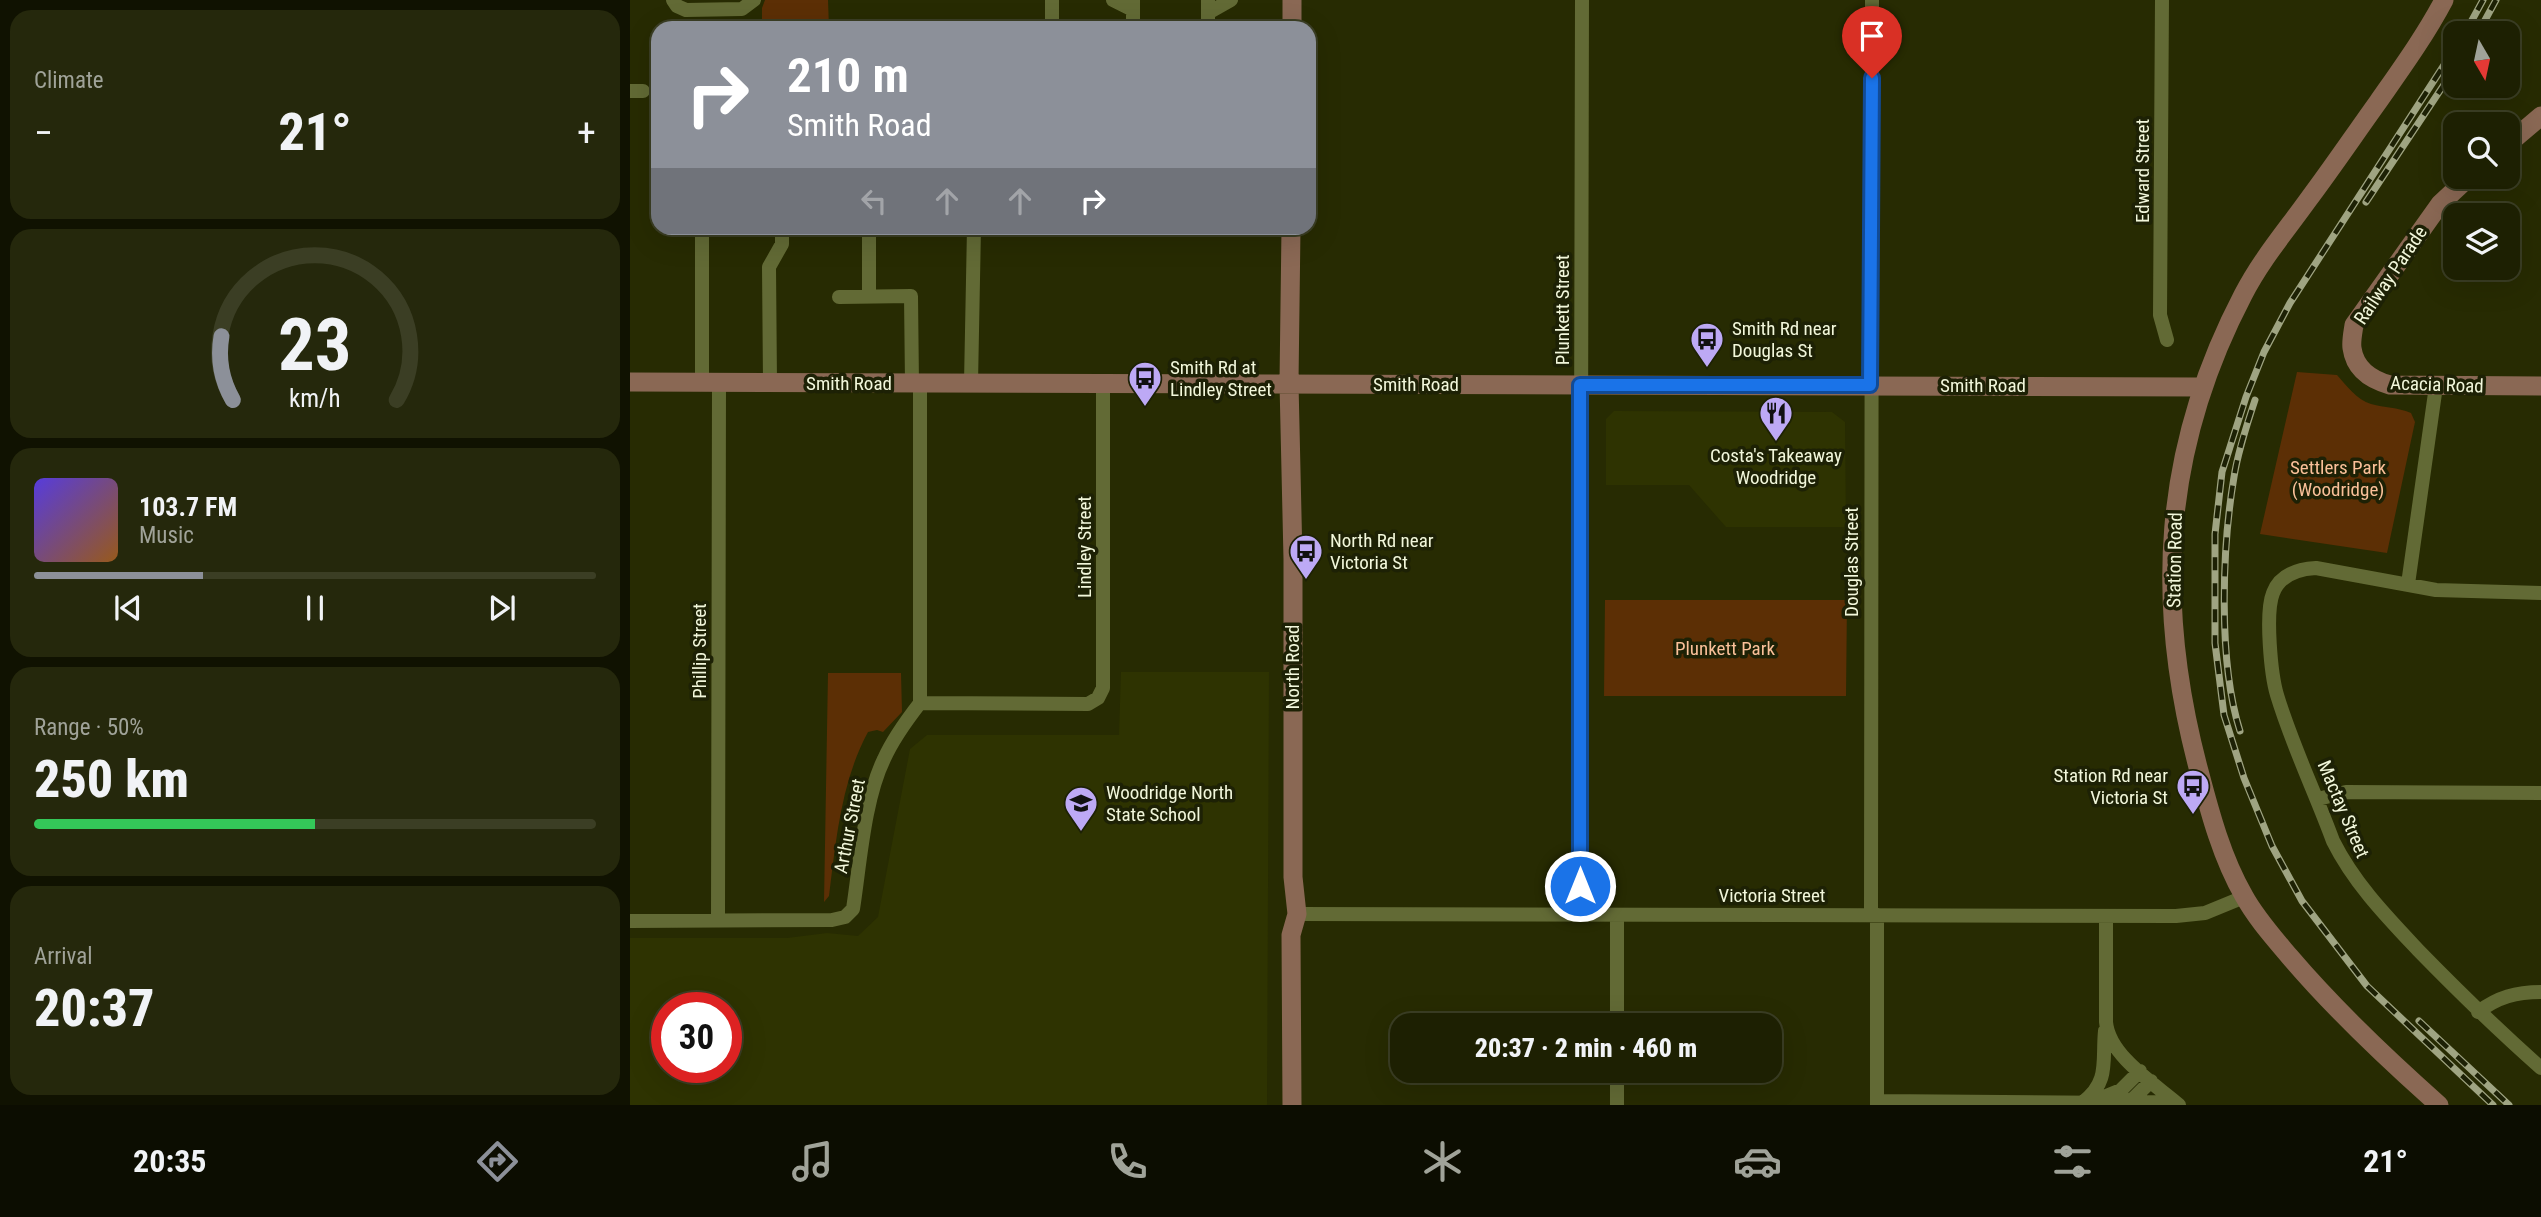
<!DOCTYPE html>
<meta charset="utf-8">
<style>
:root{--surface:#1d2002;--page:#25280c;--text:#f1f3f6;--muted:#a0a399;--line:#3b3e24;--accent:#8c9099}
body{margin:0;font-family:"Roboto Condensed",sans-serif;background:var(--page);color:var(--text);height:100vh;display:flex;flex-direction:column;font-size:26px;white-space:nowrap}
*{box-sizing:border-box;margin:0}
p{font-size:23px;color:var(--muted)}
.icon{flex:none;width:38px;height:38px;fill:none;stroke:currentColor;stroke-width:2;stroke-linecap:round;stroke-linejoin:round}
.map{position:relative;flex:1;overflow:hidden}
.side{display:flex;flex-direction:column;gap:10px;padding:10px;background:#101201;width:630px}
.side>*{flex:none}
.top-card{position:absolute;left:21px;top:21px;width:665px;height:214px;border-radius:21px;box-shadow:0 7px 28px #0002,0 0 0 2px var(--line);background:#8c9099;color:#fff;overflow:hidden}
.needle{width:46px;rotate:171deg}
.buttons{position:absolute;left:1813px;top:21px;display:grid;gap:14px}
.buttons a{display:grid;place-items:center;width:77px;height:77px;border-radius:14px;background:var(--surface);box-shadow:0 7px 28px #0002,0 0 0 2px var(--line);font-size:35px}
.speed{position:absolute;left:21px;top:992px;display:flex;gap:14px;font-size:35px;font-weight:700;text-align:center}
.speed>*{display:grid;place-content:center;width:91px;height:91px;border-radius:50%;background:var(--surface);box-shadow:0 7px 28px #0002,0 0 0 2px var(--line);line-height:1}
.speed .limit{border:10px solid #d22;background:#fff;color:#111}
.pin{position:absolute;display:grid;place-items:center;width:60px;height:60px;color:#fff;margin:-72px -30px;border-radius:50% 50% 50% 0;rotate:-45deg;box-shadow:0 0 7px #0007}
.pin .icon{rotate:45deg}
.me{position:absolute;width:77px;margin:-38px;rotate:0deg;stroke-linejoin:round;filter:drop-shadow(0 0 5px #0008)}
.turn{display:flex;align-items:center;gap:24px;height:147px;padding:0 21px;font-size:32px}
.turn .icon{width:91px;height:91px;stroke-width:2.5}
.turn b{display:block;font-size:49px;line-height:60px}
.lanes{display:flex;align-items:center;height:66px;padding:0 21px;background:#0003;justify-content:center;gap:35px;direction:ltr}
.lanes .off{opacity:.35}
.big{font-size:52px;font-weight:800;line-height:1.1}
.side .widget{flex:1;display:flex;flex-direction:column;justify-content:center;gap:10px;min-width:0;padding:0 24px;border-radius:21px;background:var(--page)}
.side .dial{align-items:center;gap:0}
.dial svg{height:182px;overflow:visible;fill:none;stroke:var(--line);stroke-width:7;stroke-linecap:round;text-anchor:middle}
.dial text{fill:var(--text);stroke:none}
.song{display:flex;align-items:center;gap:21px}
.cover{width:84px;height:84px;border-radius:10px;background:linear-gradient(135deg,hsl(250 70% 55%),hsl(30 70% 35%))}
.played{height:7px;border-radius:4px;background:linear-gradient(90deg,var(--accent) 30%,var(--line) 30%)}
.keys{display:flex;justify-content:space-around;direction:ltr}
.heat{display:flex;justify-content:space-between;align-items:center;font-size:38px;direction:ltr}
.charge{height:10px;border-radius:5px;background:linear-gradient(90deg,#34c759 50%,var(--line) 0)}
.trip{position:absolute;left:760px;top:1013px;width:392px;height:70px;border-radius:21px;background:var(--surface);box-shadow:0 7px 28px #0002,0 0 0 2px var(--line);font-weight:800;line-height:70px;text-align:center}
.dock{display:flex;height:112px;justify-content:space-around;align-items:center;background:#0c0d01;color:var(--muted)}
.dock .icon{width:49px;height:49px}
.dock .selected{color:var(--accent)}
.dock b{font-size:32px;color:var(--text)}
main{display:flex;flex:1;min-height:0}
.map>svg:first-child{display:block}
</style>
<main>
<section class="side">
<div class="widget"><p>Climate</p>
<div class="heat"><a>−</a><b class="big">21°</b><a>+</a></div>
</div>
<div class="widget dial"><svg viewBox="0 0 100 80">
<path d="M14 69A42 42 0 1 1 86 69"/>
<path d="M14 69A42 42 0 0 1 9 41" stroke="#8c9099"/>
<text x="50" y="56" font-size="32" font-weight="700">23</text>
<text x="50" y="72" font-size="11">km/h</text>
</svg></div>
<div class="widget">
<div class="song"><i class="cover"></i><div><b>103.7 FM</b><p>Music</p></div></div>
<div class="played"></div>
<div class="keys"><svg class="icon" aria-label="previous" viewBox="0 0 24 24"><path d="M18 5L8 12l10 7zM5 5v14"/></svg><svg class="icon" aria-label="pause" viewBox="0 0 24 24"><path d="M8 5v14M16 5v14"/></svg><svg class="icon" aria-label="next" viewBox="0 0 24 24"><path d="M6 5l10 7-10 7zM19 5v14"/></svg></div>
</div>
<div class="widget"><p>Range · 50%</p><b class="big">250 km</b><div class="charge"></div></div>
<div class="widget"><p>Arrival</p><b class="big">20:37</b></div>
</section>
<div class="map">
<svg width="1911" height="1105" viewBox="0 0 1911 1105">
<rect width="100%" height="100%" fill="#272b02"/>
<path fill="#2e3301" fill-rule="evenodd" d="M984,411l218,1 13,10 1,105h-120l-37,-42h-83v-66z
M491,672h148l-2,433h-637v-167h157l40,-5 31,3 20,-19 32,-168 17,-14h192zM37,1008h59v60h-59z"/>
<path fill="#5c2f05" d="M135,0h63l1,28h-67v-20z
M1667,372l40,3c9,10 20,25 34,29 14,4 26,3 40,9l4,9 -28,131 -127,-19z
M975,600h242l-1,96h-242z
M198,673h73l1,39 -19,20 -6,-2 -9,2c-27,50 -32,108 -39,164l-5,6z"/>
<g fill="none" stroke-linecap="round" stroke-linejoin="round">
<path stroke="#626a35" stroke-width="14" d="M43,0l4,6 9,4 56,-1 12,-9
M483,0l20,10
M578,0v28
M1532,0l-2,315 7,25
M578,13l23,-13
M422,28v-28
M503,28v-28
M0,91h13
M239,228v69
M209,297l72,-1 1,88
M72,383v-155
M140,383l-1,-116 13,-23v-16
M341,383l3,-155
M1778,584l28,-198
M1911,593l-105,-3 -120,-22c-17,1 -36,6 -43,25 -8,20 -2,82 4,102 15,50 38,97 56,146 21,42 53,75 85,109 40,41 80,80 123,118
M290,703l168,1 10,-6 5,-10v-304
M290,703v-319
M1688,799l28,-7 195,1
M667,914l879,2 29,-3 39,-16
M950,914l2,-914
M1241,914l1,-914
M1476,917v105c3,34 49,62 73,83
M88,920l1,-537
M0,921l202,-1 13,-3 8,-8c7,-45 11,-109 31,-150 9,-20 22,-38 36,-56
M1848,1012c20,-15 38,-20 63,-20
M987,1026v-111
M1469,1099l22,-9 19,-19
M1247,1101l247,2 10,-5 17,-17
M1453,1102c27,-20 19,-42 22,-71
M1495,1103l32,-1 15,3
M987,1105v-34
M1247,1105v-190"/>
<path stroke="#8a6854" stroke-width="19" d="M662,28v-28
M1878,144l33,-28
M1839,177l-29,27 -86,121c-1,7 -3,16 -2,23 3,22 20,32 38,37l151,1
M661,228l-2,155 4,176v318l4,37 -6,21 1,170
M0,382l1571,5
M1809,1105c-53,-47 -103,-94 -149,-148 -16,-19 -34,-39 -46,-61 -22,-38 -34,-83 -45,-125 -45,-168 -37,-321 44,-476 18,-35 42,-63 65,-95 24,-32 47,-66 70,-98 23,-33 47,-66 66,-102"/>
<defs>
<path id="rail" d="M1835,33l18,-33
M1848,33l18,-33
M1825,48l-165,255 -26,49 -18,45 -24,75 -7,62v109l9,72 20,63 28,68 30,55 65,85 126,119
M1736,202l89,-134
M1610,731c-22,-69 -18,-183 -6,-254 4,-26 13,-53 21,-77
M1789,1021l90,84"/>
</defs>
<use href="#rail" stroke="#9fa482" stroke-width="7"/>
<use href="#rail" stroke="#1d2105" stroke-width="4.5" stroke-dasharray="13" stroke-linecap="butt"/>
</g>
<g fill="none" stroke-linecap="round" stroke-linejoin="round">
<defs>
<path id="route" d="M950,886v-501h290l2,-307"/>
</defs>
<use href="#route" stroke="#114b97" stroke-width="18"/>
<use href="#route" stroke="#1a73e8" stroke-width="12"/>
</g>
<defs>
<symbol id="bus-pin" viewBox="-11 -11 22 30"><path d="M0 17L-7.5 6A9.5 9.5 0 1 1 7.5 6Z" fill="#bda9f5" stroke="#1d2105"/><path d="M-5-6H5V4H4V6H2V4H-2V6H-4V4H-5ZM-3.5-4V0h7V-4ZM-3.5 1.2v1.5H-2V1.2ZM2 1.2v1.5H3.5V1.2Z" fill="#111"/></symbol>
<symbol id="restaurant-pin" viewBox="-11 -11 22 30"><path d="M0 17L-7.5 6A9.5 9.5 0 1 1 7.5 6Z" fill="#bda9f5" stroke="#1d2105"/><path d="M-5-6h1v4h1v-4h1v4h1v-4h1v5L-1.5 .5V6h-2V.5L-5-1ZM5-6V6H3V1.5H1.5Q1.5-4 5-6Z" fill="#111"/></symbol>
<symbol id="school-pin" viewBox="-11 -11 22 30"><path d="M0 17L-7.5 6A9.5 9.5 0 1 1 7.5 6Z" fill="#bda9f5" stroke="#1d2105"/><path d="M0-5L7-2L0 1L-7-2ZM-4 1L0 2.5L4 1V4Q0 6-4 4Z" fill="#111"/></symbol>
</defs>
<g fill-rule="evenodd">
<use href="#bus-pin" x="1058" y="320" width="38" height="52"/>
<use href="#bus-pin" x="496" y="359" width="38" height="52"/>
<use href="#restaurant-pin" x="1127" y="394" width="38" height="52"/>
<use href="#bus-pin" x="657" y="532" width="38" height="52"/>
<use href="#bus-pin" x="1544" y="767" width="38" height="52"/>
<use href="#school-pin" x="432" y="784" width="38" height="52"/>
</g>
<g text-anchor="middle" stroke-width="7" stroke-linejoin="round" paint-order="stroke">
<g font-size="19" fill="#f2f7db" stroke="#1d2105">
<text transform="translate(1512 171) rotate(-90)" y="7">Edward Street</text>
<text transform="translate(1760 275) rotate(-56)" y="7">Railway Parade</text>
<text transform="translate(932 310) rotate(-90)" y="7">Plunkett Street</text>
<text x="219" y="390">Smith Road</text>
<text x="786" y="391">Smith Road</text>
<text transform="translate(1807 384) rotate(2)" y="7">Acacia Road</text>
<text x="1353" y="392">Smith Road</text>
<text transform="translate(454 547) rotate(-90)" y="7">Lindley Street</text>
<text transform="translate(1544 560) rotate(-89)" y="7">Station Road</text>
<text transform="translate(1221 562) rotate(-90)" y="7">Douglas Street</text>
<text transform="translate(69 651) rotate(-90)" y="7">Phillip Street</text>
<text transform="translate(662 667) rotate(-90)" y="7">North Road</text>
<text transform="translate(1714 809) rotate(67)" y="7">Mactay Street</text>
<text transform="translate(219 826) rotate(-79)" y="7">Arthur Street</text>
<text x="1142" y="902">Victoria Street</text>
</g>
<g font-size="19" fill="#f2f7db" stroke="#1d2105" text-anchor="start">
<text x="1102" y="335">Smith Rd near<tspan x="1102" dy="22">Douglas St</tspan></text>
<text x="540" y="374">Smith Rd at<tspan x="540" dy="22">Lindley Street</tspan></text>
<text x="1146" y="462" text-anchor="middle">Costa's Takeaway<tspan x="1146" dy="22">Woodridge</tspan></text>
<text x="700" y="547">North Rd near<tspan x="700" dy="22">Victoria St</tspan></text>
<text x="1538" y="782" text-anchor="end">Station Rd near<tspan x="1538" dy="22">Victoria St</tspan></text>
<text x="476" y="799">Woodridge North<tspan x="476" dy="22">State School</tspan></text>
</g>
<g font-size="19" fill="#fac099" stroke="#1d2105">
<text x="1708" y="474">Settlers Park<tspan x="1708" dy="22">(Woodridge)</tspan></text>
<text x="1095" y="655">Plunkett Park</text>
</g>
</g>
</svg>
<div class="buttons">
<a><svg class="needle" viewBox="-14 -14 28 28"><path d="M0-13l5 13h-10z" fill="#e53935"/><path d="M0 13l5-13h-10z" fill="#a0a399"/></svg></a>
<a><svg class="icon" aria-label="search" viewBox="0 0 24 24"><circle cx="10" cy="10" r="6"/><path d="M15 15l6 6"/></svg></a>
<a><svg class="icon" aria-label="layers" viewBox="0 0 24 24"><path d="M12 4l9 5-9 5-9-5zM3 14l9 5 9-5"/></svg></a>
</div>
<div class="speed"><div class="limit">30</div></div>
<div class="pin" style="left:1242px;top:78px;background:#d93025"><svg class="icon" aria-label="arrive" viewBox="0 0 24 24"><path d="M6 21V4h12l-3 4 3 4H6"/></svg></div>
<svg class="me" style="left:950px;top:886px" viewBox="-20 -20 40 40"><circle r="17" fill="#1a73e8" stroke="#fff" stroke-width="3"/><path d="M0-11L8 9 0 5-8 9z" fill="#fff"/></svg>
<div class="trip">20:37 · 2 min · 460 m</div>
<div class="top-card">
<div class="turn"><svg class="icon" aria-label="right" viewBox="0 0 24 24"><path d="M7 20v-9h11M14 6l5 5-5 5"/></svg><div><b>210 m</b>Smith Road</div></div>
<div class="lanes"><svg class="icon off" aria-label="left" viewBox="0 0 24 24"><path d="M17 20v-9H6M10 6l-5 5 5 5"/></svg><svg class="icon off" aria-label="ahead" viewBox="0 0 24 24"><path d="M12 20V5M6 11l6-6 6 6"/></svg><svg class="icon off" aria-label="ahead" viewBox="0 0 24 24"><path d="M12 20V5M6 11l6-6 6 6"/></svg><svg class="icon" aria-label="right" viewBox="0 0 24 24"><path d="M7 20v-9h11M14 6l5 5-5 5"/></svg></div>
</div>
</div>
</main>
<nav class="dock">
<b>20:35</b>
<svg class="icon selected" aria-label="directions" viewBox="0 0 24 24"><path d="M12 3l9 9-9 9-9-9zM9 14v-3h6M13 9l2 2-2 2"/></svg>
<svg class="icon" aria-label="music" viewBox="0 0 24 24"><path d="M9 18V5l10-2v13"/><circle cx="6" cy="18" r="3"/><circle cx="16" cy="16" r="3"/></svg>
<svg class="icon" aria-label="phone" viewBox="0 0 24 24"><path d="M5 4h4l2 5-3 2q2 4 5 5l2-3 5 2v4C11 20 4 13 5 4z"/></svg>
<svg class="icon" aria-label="climate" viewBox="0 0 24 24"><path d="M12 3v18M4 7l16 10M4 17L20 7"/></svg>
<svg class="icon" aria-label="car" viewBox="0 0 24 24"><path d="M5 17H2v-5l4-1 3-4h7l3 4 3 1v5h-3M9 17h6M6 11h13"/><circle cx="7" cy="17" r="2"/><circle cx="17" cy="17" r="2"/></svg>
<svg class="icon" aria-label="filters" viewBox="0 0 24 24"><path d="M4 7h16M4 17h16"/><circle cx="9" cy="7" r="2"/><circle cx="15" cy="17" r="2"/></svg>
<b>21°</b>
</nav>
